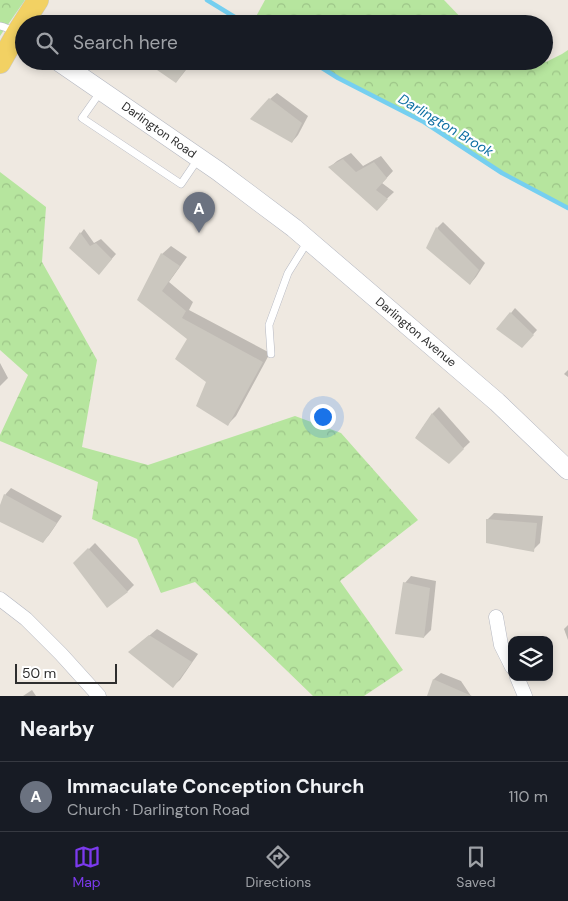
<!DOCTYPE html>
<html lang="en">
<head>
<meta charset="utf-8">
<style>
  body { margin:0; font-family:"DM Sans",sans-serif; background:#20242c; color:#f1f3f6 }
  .controls { position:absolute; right:15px; bottom:15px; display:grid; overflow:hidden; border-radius:10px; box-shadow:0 2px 8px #0003 }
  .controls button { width:45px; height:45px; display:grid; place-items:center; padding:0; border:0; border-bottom:1px solid #363941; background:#171b24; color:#f1f3f6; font:25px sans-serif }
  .scale { position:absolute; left:15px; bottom:12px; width:102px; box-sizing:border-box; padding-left:5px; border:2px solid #2e2e2e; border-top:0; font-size:14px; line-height:18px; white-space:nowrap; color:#2e2e2e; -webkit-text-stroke:4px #fff; paint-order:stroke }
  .you { position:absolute; left:322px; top:416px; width:18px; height:18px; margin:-12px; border:4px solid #fff; border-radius:50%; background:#1a73e8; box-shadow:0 0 0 8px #1a73e833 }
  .badge { display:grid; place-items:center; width:32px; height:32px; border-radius:50%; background:#7c3aed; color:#fff; font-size:16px; font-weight:700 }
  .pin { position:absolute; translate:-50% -41px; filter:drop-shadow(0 1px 2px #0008) }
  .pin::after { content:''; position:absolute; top:26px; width:18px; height:15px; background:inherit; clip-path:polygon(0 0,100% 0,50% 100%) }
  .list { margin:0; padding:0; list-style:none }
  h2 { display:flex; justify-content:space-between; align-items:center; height:65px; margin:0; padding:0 20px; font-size:21px }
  h2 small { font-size:16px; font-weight:400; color:#9ea1a6 }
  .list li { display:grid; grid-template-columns:32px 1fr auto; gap:15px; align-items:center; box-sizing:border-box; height:70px; padding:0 20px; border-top:1px solid #363941 }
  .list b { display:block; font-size:19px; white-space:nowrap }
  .list p { margin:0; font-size:16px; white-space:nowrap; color:#9ea1a6 }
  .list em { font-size:16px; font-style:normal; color:#9ea1a6 }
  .icon { flex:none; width:28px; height:28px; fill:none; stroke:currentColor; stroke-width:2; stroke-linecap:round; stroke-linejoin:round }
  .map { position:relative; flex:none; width:568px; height:696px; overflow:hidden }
  .search { position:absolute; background:#171b24; box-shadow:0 2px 8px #0003; left:15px; right:15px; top:15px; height:55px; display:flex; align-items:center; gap:12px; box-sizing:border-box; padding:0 18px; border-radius:28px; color:#9ea1a6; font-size:19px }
  .sheet { height:135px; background:#171b24 }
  nav { display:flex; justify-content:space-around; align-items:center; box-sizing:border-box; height:70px; border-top:1px solid #363941; background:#171b24; font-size:14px; color:#9ea1a6 }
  nav a { display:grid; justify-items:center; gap:2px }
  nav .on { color:#7c3aed }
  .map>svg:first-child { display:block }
  .forest { fill:url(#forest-crowns) }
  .shadow { fill:#0003 }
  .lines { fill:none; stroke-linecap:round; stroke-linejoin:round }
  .stream { stroke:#75cff0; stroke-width:4.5 }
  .building { fill:#cbc7bf }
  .lane-casing { stroke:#b4b7c1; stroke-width:8 }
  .street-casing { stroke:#b4b7c1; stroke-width:15 }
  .secondary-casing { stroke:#b4b7c1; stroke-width:20 }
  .primary-casing { stroke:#c9c9c9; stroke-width:22 }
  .lane { stroke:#fff; stroke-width:7 }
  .street { stroke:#fff; stroke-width:14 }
  .secondary { stroke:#fff; stroke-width:19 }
  .primary { stroke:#f2d163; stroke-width:21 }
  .labels { text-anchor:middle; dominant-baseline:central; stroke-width:4.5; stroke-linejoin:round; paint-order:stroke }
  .street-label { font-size:12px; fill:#2e2e2e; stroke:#fff }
  .water-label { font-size:14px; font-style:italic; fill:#0d6fa3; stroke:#fff }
</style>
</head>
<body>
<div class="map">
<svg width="568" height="696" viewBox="0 0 568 696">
  <defs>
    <pattern id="forest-crowns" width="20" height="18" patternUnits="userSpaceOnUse" patternTransform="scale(1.25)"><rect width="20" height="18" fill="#b6e59e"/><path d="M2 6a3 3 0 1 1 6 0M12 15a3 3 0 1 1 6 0" fill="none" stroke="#9dc588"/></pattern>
  </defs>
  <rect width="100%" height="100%" fill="#efe9e1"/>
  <g class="forest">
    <path d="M 0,0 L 25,0 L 0,36 Z"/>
    <path d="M 265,0 L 444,0 L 467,24 L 252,24 Z"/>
    <path d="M 568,50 L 568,208 L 502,173 L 424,122 L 338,78 L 311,61 L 546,62 L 562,54 Z"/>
    <path d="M 0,172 L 46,207 L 42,262 L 97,360 L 82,447 L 148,465 L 295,416 L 341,433 L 418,520 L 340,581 L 403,670 L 364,696 L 313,696 L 195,582 L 161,593 L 137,539 L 92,519 L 98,482 L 0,441 L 0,435 L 28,375 L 0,350 Z"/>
  </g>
  <g class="shadow">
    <path d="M 146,61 L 191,61 L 192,62 L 182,75 L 176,82 Z"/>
    <path d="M 277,93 L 308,116 L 298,135 L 292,142 L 270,99 Z"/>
    <path d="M 351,153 L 363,166 L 381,156 L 393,171 L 382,183 L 394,192 L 376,209 L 330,167 L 337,161 Z"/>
    <path d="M 443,222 L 485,263 L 476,277 L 470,284 L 437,228 Z"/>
    <path d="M 84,229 L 94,243 L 101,239 L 116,254 L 103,269 L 71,248 L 81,233 Z"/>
    <path d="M 171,246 L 187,257 L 169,282 L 193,302 L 189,310 L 270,353 L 236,416 L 228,424 L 189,339 L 138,299 L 162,254 Z"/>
    <path d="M 515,308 L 537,330 L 526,342 L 498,329 Z"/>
    <path d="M 0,363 L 8,378 L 0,386 Z"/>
    <path d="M 568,370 L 568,377 L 564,374 Z"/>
    <path d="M 439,407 L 470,442 L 449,462 L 416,437 L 433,413 Z"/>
    <path d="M 11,488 L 62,516 L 49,535 L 42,542 L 0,520 L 0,509 L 5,495 Z"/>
    <path d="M 494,513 L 543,516 L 540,543 L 533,550 L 487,520 Z"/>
    <path d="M 95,543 L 134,585 L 128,591 L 107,606 L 75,563 Z"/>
    <path d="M 411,576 L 436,581 L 431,630 L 424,637 L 405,583 Z"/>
    <path d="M 568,625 L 568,640 L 564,629 Z"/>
    <path d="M 157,629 L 198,654 L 180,680 L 173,686 L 137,646 Z"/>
    <path d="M 441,673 L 461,681 L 471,696 L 429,696 L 434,679 Z"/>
    <path d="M 32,690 L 36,696 L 23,696 Z"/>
  </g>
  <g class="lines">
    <g class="stream">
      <path d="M 207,0 L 246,24"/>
      <path d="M 311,61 L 338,78 L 424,122 L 502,173 L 568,208"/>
    </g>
  </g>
  <g class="building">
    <path d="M 144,61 L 174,61 L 186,69 L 176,83 Z"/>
    <path d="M 269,98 L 302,123 L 292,143 L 250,119 Z"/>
    <path d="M 343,159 L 356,172 L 374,162 L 387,178 L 376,190 L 388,199 L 377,211 L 328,167 Z"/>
    <path d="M 436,227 L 479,270 L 470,285 L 426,248 Z"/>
    <path d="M 80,232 L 90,246 L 96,243 L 112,259 L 99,275 L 69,248 Z"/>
    <path d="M 161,253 L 180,266 L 162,291 L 186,311 L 182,318 L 263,362 L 228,426 L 196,406 L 206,382 L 175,359 L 187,339 L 137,300 Z"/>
    <path d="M 510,312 L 534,335 L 522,348 L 496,329 Z"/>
    <path d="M 432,413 L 464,449 L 449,464 L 415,438 Z"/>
    <path d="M 4,494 L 57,523 L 43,543 L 0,522 L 0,505 Z"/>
    <path d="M 486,519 L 537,523 L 534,552 L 486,543 Z"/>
    <path d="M 88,548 L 128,592 L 107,608 L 73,563 Z"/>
    <path d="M 403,582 L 430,588 L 424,638 L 395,634 Z"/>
    <path d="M 149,635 L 192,662 L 173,688 L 128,652 Z"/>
    <path d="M 433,679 L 472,696 L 427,696 Z"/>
  </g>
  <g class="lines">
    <defs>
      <g id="lane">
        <path d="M 0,26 L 4,27 L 16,32"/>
        <path d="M 101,91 L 82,118 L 181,184 L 198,159"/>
        <path d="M 271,354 L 269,325 L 288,273 L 308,241"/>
      </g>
      <g id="street">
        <path d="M 0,599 L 26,619 L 61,654 L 99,696"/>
        <path d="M 496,617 L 501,645 L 512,667"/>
        <path d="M 517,677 L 525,696"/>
      </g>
      <path id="secondary" d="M 58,61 L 218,171 L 294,228 L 497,402 L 568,470"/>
      <path id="primary" d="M 0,63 L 17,33 L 38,0"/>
    </defs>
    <use href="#lane" class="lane-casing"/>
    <use href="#street" class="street-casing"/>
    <use href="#secondary" class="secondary-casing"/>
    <use href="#primary" class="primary-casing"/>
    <use href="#lane" class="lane"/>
    <use href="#street" class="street"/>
    <use href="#secondary" class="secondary"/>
    <use href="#primary" class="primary"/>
  </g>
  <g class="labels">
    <g class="street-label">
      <text transform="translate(159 130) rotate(35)">Darlington Road</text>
      <text transform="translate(416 332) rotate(40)">Darlington Avenue</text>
    </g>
    <g class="water-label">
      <text transform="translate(446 125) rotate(31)">Darlington Brook</text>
    </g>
  </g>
</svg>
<div class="controls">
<button><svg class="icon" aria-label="layers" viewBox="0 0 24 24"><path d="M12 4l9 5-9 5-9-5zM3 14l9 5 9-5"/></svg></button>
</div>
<div class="scale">50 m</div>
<div class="you"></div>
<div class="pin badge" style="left:199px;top:233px;background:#6b7280">A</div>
<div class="search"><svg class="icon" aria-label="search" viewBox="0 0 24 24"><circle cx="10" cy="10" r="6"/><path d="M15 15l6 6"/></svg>Search here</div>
</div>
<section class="sheet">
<h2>Nearby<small></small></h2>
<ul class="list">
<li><span class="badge" style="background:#6b7280">A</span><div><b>Immaculate Conception Church</b><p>Church · Darlington Road</p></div><em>110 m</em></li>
</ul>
</section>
<nav>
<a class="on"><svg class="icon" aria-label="map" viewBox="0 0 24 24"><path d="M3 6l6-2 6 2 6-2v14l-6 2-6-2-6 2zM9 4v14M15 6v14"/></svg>Map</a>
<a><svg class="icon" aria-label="directions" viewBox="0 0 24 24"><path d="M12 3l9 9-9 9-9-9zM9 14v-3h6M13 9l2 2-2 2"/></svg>Directions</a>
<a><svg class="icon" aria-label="saved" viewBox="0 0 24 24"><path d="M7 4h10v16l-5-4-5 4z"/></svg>Saved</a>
</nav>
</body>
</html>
